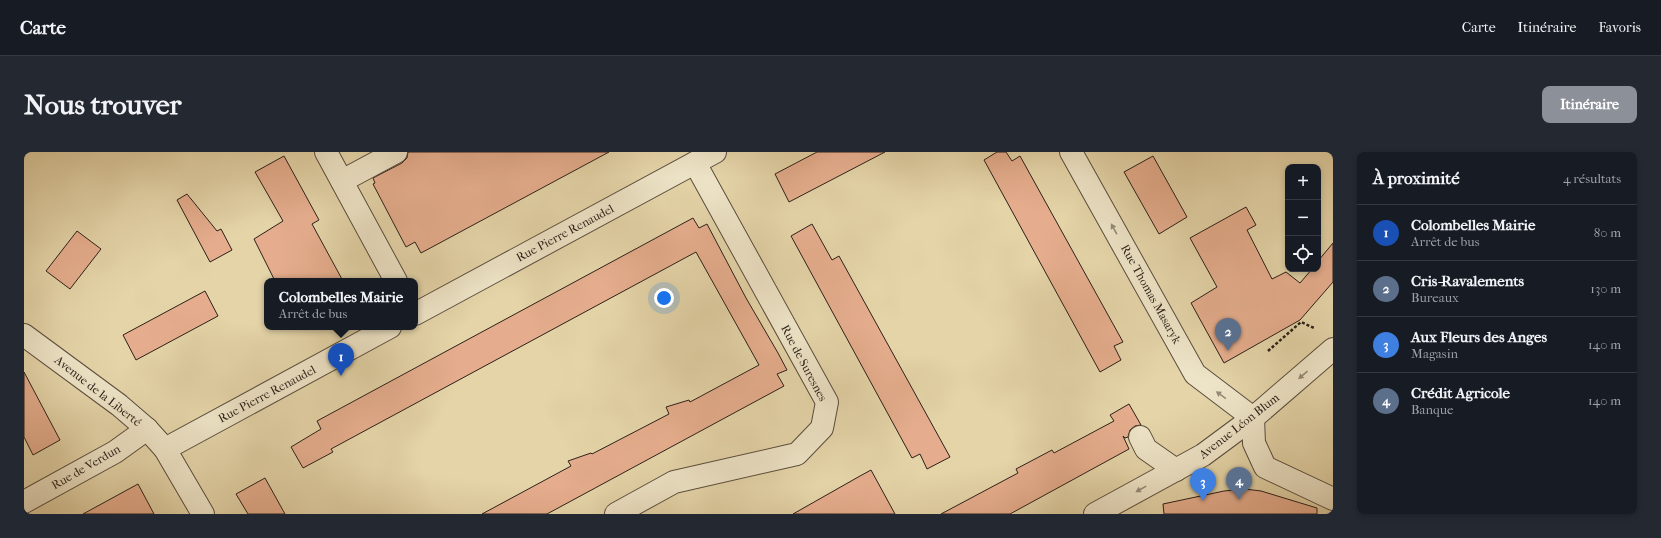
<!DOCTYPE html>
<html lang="fr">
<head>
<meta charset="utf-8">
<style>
  body { margin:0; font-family:"IM FELL French Canon",serif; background:#242831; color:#f1f3f6 }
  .controls { position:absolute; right:12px; top:12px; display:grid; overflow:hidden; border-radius:8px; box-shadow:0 2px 6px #0003 }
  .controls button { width:36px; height:36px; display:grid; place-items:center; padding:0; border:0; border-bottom:1px solid #363941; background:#171b24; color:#f1f3f6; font:20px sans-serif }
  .you { position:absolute; left:640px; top:146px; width:14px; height:14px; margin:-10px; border:3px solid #fff; border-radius:50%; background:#1a73e8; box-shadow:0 0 0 6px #1a73e833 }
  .badge { display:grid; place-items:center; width:26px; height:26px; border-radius:50%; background:#8c9099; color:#fff; font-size:13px; font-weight:700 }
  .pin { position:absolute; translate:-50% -33px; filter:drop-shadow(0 1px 2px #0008) }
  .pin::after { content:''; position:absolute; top:21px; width:14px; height:12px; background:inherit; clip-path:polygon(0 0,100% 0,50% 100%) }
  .popup { position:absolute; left:240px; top:126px; width:154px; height:52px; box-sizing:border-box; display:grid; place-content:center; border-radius:8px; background:#171b24; filter:drop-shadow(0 1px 3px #0005); font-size:13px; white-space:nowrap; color:#9ea1a6 }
  .popup b { font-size:15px; color:#f1f3f6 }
  .popup::after { content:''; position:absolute; left:50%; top:100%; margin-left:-8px; border:8px solid transparent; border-top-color:#171b24 }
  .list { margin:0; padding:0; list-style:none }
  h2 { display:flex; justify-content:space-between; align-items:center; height:52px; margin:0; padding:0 16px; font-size:17px }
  h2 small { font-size:13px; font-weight:400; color:#9ea1a6 }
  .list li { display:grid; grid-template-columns:26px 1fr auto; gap:12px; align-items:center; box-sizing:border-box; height:56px; padding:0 16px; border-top:1px solid #363941 }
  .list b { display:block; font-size:15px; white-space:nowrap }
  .list p { margin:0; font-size:13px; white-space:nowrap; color:#9ea1a6 }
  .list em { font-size:13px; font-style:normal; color:#9ea1a6 }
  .icon { flex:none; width:22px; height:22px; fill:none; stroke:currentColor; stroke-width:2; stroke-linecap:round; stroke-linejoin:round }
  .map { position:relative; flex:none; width:1309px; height:362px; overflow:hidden; border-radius:8px }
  header { display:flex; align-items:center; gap:24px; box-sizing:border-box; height:56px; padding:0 20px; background:#171b24; border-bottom:1px solid #363941 }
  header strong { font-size:19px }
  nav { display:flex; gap:22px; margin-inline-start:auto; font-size:14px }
  .intro { display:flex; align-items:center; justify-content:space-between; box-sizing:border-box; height:96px; padding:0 24px }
  h1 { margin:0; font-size:28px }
  .button { padding:10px 18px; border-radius:8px; background:#8c9099; color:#fff; font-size:14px; font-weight:700 }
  main { display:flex; gap:24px; padding:0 24px }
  aside { flex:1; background:#171b24; border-radius:8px; box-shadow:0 2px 6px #0003 }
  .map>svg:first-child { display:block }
  .building { fill:#e5ad8d; stroke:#2c2019 }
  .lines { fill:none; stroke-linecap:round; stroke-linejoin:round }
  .minor-casing { stroke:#5a4d3d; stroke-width:24 }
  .path { stroke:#2c2019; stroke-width:2.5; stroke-dasharray:3 2; stroke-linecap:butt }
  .minor { stroke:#ede3c6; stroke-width:22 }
  .oneway { fill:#968b78 }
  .labels { text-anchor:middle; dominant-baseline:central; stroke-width:3; stroke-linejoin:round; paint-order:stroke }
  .street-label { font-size:12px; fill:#2c2019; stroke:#ede3c6 }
</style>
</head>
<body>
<header>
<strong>Carte</strong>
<nav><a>Carte</a><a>Itinéraire</a><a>Favoris</a></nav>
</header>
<div class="intro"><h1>Nous trouver</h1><a class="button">Itinéraire</a></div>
<main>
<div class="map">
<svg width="1309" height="362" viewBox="0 0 1309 362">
  <rect width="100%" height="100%" fill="#e4d4a8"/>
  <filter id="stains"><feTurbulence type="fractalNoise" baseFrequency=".005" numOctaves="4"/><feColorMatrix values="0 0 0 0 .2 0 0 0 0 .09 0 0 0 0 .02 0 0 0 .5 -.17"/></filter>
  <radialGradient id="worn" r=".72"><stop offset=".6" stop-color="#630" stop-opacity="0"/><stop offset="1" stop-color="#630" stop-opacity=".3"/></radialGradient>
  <g class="building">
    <path d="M 384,0 L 585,0 L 397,101 L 391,90 L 382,95 L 349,32 L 351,31 L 349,26 L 378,11 L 383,6 Z"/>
    <path d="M 793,0 L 861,0 L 765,50 L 751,22 Z"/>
    <path d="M 973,0 L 982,0 L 988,9 L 996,4 L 1099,190 L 1090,194 L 1097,208 L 1076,220 L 960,8 Z"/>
    <path d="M 260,4 L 295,68 L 288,72 L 319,129 L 251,129 L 230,87 L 259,69 L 231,20 Z"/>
    <path d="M 1129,4 L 1163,65 L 1135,82 L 1100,20 Z"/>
    <path d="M 163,42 L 193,79 L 197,77 L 208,98 L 186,110 L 153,48 Z"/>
    <path d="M 1222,55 L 1232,73 L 1223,78 L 1248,127 L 1262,120 L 1276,131 L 1288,117 L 1294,117 L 1294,109 L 1309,91 L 1309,130 L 1276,168 L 1200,211 L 1167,151 L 1193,135 L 1166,86 Z"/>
    <path d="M 669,66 L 675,76 L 683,72 L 722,146 L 754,201 L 763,218 L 753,222 L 760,234 L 523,362 L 458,362 L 547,314 L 544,309 L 567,301 L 568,302 L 645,262 L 642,255 L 665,248 L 666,250 L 735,213 L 672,100 L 307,297 L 309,300 L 279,316 L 267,295 L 297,277 L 293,269 Z"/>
    <path d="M 788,72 L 808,108 L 815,104 L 926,305 L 903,317 L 896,302 L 888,306 L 767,84 Z"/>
    <path d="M 53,79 L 77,97 L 46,137 L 22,119 Z"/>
    <path d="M 181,139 L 194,164 L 112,208 L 99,183 Z"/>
    <path d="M 0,220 L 36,288 L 9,303 L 0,285 Z"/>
    <path d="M 1105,252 L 1117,273 L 1111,274 L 1106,278 L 1104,285 L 1101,286 L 1099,284 L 1105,297 L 986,362 L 917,362 L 994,321 L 992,317 L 1028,298 L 1030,301 L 1090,269 L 1086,263 Z"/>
    <path d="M 847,318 L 871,362 L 769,362 L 836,324 Z"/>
    <path d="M 241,326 L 261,362 L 224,362 L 212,342 Z"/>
    <path d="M 114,332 L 130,362 L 59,362 Z"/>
    <path d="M 1221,337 L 1237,339 L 1293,356 L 1293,362 L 1140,362 L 1139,352 L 1200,339 Z"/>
  </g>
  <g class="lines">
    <defs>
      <g id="minor">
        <path d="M 302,0 L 372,129"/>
        <path d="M 1047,0 L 1171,222 L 1229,266"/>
        <path d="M 318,29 L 372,0"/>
        <path d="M 391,162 L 691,0"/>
        <path d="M 0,183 L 95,253 L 123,277 L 141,297 L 179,362"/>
        <path d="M 1229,266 L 1230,291 L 1241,315 L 1309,347"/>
        <path d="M 1116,285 L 1122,297 L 1152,318"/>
        <path d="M 141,297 L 366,175"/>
        <path d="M 0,350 L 91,300 L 123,277"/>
        <path d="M 592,362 L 650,330 L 773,302 L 798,276 L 803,250 L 671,11"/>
        <path d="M 1071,362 L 1179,303 L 1229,266 L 1309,197"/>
      </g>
    </defs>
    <use href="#minor" class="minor-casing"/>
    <path class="path" d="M 1244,199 L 1277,170 L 1290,176"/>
    <use href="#minor" class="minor"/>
  </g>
  <defs><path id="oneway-solid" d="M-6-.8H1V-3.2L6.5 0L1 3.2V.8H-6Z"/></defs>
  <g class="oneway">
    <use href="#oneway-solid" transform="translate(1090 77) rotate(-119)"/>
    <use href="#oneway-solid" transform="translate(1279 223) rotate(140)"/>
    <use href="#oneway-solid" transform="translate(1197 243) rotate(-144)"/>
    <use href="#oneway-solid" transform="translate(1117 337) rotate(151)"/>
  </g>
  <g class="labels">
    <g class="street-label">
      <text transform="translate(541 81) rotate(-28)">Rue Pierre Renaudel</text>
      <text transform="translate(1127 142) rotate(61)">Rue Thomas Masaryk</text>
      <text transform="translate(780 211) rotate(62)">Rue de Suresnes</text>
      <text transform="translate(74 239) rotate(38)">Avenue de la Liberté</text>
      <text transform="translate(243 242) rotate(-28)">Rue Pierre Renaudel</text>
      <text transform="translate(1215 274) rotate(-38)">Avenue Léon Blum</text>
      <text transform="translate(62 315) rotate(-30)">Rue de Verdun</text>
    </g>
  </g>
  <rect width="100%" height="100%" filter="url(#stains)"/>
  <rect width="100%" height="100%" fill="url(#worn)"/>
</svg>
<div class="controls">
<button>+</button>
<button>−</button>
<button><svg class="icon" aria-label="locate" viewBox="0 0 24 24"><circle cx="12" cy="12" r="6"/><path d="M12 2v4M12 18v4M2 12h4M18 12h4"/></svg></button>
</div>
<div class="you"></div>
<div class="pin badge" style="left:317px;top:224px;background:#1a4fb4">1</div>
<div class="popup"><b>Colombelles Mairie</b>Arrêt de bus</div>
<div class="pin badge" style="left:1204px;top:199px;background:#5c6f8a">2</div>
<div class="pin badge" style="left:1179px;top:349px;background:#3f7fe0">3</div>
<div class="pin badge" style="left:1215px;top:348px;background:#5c6f8a">4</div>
</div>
<aside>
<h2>À proximité<small>4 résultats</small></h2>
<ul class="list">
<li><span class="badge" style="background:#1a4fb4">1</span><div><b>Colombelles Mairie</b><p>Arrêt de bus</p></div><em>80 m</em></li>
<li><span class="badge" style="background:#5c6f8a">2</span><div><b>Cris-Ravalements</b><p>Bureaux</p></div><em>130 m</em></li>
<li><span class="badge" style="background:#3f7fe0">3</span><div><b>Aux Fleurs des Anges</b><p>Magasin</p></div><em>140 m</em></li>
<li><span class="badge" style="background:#5c6f8a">4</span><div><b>Crédit Agricole</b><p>Banque</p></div><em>140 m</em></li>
</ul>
</aside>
</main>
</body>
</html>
